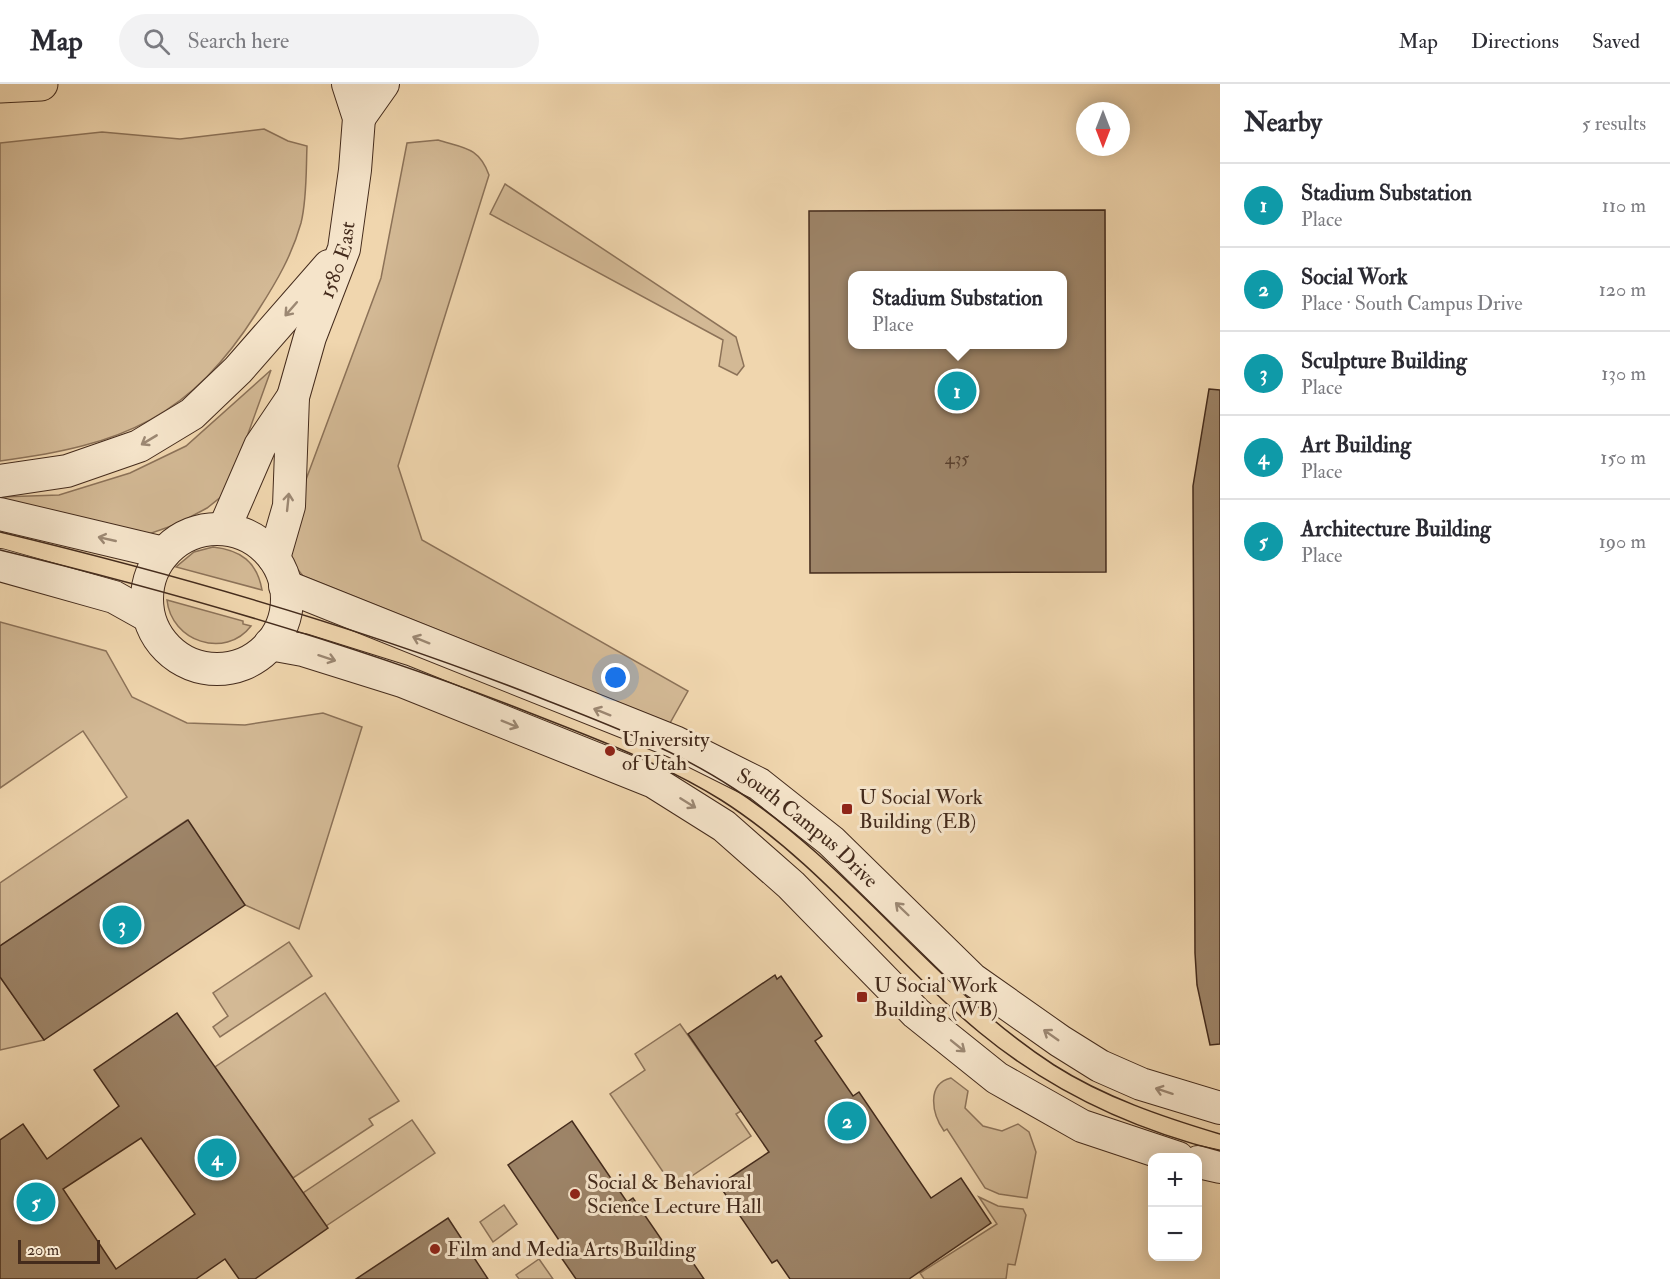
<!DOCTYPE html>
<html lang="en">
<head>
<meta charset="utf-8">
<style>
  body { margin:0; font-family:"IM FELL Double Pica",serif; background:#f2f2f3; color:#2b2b33 }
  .controls { position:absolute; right:18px; bottom:18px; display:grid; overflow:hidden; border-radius:12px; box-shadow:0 3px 15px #0003 }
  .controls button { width:54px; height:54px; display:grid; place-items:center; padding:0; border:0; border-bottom:2px solid #e1e1e2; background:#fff; color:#2b2b33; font:30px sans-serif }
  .compass { position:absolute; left:1076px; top:18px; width:54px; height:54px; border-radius:50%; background:#fff; box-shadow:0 3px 15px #0003; rotate:180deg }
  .scale { position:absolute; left:18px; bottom:15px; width:82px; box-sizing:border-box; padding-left:6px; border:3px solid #442b1c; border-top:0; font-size:16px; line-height:21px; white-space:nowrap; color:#442b1c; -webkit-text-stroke:4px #f5e4ca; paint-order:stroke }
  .you { position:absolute; left:616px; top:594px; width:21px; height:21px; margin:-15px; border:4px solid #fff; border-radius:50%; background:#1a73e8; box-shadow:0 0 0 9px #1a73e833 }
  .badge { display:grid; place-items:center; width:39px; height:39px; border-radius:50%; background:#8f2418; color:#fff; font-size:20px; font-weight:700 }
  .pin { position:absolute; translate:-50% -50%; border:3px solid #fff; box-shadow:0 2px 6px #0006 }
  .popup { position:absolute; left:848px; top:187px; width:219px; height:78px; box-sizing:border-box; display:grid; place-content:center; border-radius:12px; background:#fff; filter:drop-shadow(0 2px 4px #0005); font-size:20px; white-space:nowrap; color:#7c7c81 }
  .popup b { font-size:22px; color:#2b2b33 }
  .popup::after { content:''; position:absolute; left:50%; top:100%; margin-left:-12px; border:12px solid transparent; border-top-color:#fff }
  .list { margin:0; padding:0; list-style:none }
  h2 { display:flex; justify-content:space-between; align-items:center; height:78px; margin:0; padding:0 24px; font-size:26px }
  h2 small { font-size:20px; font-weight:400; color:#7c7c81 }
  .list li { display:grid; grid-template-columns:39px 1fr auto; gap:18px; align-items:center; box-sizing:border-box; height:84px; padding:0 24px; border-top:2px solid #e1e1e2 }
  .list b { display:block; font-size:22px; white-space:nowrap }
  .list p { margin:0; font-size:20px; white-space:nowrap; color:#7c7c81 }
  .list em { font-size:20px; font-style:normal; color:#7c7c81 }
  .icon { flex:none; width:33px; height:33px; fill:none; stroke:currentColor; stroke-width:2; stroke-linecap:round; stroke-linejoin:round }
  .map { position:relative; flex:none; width:1220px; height:1195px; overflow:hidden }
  header { display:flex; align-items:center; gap:36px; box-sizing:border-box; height:84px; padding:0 30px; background:#fff; border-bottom:2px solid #e1e1e2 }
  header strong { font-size:28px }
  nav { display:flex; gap:33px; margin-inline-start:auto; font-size:21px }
  .search { width:420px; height:54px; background:#f2f2f3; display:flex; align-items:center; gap:15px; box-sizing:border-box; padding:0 21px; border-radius:33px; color:#7c7c81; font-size:22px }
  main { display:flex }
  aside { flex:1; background:#fff }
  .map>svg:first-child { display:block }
  .green { fill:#d3b995; stroke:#8c7258; stroke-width:1.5 }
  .building { fill:#9d8468; stroke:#442b1c; stroke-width:1.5; fill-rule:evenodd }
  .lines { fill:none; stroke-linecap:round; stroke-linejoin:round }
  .secondary-casing { stroke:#442b1c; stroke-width:34 }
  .primary-casing { stroke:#442b1c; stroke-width:35 }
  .secondary { stroke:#f5e4ca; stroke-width:32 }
  .primary { stroke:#f0d6ae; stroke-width:33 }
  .tram { stroke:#442b1c; stroke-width:1.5 }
  .oneway { stroke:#9c8873 }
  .poi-dot { fill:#8f2418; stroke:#f5e4ca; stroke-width:2 }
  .labels { text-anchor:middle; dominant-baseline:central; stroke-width:6; stroke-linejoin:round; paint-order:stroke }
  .number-label { font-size:18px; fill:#5a412f }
  .street-label { font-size:21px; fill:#442b1c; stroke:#f5e4ca }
  .poi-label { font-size:21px; fill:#442b1c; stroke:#f5e4ca; text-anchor:start }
</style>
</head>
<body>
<header>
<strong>Map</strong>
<div class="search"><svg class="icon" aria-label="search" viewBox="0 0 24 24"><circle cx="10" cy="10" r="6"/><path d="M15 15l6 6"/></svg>Search here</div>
<nav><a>Map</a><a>Directions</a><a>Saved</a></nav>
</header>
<main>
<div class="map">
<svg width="1220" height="1195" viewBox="0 0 1220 1195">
  <rect width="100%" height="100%" fill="#f0d6ae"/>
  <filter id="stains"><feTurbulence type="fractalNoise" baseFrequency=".00333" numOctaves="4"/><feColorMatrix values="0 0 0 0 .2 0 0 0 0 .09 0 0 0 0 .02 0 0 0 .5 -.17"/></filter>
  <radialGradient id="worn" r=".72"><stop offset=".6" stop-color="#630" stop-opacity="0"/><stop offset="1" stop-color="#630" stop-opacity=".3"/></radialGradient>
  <g class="green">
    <path d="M 264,45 L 288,57 L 307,62 C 306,86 307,115 301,139 C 292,171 277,197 259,225 C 191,334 123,361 0,377 L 0,59 L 102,48 L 180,55 Z"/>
    <path d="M 438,56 C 464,64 479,63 489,91 L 398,382 L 422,456 L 688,607 L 670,639 L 303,492 L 291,477 L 285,452 L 381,194 L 407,59 Z"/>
    <path d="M 505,100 L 736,253 L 744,282 L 737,291 L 719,282 L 723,256 L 490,130 Z"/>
    <path d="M 271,286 L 227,408 L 207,424 L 177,440 L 146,451 L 0,418 L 0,413 L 59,411 L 130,389 L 186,362 Z"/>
    <path d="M 213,463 C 241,466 257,478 262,506 L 176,483 L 194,468 Z"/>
    <path d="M 167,516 L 243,537 L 243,540 L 251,542 C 225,576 171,557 167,516 Z"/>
    <path d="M 0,538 L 106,567 L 132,613 L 187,639 L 245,641 L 323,629 L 362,643 L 299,845 L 245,821 L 187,736 L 0,862 L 0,799 L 127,713 L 83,647 L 0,704 Z"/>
    <path d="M 289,858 L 312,892 L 220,953 L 213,943 L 228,932 L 213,909 Z"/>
    <path d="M 0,893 L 44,956 L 0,966 Z"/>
    <path d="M 325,909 L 399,1017 L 369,1035 L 373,1041 L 293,1094 L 215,983 Z"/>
    <path d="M 680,940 L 741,1027 L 736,1030 L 751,1052 L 674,1104 L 610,1010 L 645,986 L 635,970 Z"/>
    <path d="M 951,994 L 968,1007 L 965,1024 L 983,1042 L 1002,1047 L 1018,1040 L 1029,1048 L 1036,1068 L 1027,1114 L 999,1110 L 985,1104 L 947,1045 L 944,1047 C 932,1030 926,1000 951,994 Z"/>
    <path d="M 412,1036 L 435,1069 L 326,1142 L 303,1109 Z"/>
    <path d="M 979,1113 L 998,1122 L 1023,1125 L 1026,1131 L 1015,1181 L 1008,1180 L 1006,1195 L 924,1195 L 920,1189 L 997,1140 Z"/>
    <path d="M 504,1121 L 517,1140 L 493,1158 L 480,1138 Z"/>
    <path d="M 539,1175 L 553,1195 L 519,1195 L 516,1191 Z"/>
  </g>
  <g class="building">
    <path d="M 1105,126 L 1106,488 L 810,489 L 809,127 ZM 852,192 L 1062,192 L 1062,261 L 852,261 Z"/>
    <path d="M 1209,305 L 1220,306 L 1220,960 L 1210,961 L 1197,901 L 1195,869 L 1193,402 Z"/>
    <path d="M 188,736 L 245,821 L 44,956 L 0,893 L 0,862 Z"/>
    <path d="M 775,891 L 777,895 L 781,892 L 822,952 L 815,957 L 853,1012 L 859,1008 L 931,1114 L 961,1094 L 991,1139 L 909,1195 L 790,1195 L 777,1176 L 772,1179 L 719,1101 L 769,1068 L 688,950 Z"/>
    <path d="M 177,929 L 328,1144 L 255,1195 L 239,1195 L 225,1175 L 196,1195 L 0,1195 L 0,1056 L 23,1040 L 47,1075 L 119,1022 L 94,986 ZM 141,1054 L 195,1130 L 116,1185 L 63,1105 Z"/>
    <path d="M 572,1037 L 627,1118 L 633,1114 L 672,1171 L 683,1164 L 704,1195 L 576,1195 L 556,1166 L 563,1162 L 508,1081 Z"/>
    <path d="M 448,1134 L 488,1195 L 356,1195 Z"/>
  </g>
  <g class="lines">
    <defs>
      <g id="secondary">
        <path d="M 359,34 L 383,0"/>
        <path d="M 0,397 L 67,387 L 139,362 L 192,330 L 238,286 L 329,182"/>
        <path d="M 0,430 L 164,469"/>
        <path d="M 224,445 L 260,362 L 293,313"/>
        <circle cx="217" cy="515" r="70"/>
        <path id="s1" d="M 274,474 L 289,422 L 293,313 L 310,253 L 344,165 L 355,86 L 359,34 L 348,0"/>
        <path d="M 0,481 L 114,513 L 148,532"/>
        <path id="s2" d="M 285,502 L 675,658 L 759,700 L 831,757 L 972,895 L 1060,957 L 1100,982 L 1141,1000 L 1220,1024"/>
        <path d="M 270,560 L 303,566 L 402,597 L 654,698 L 724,742 L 791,801 L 916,929 L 997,994 L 1082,1042 L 1178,1074"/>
        <path d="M 1198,1078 L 1220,1083"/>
      </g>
      <path id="primary" d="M 0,2 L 41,0"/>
    </defs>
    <use href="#secondary" class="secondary-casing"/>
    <use href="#primary" class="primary-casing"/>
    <use href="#secondary" class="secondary"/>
    <use href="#primary" class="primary"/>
    <g class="tram">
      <path d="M 0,448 C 183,492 363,544 538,613 C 604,639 674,665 733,704 C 853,782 934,903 1054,981 C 1104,1013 1163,1033 1220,1050"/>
      <path d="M 0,466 C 178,509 354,560 525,627 C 591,653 660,678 721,716 C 820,779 890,874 979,948 C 1049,1006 1132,1045 1220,1067"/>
    </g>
  </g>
  <defs><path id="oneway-shaft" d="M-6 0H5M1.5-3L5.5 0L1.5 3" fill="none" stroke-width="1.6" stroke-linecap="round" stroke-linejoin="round" transform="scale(1.5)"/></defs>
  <g class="oneway">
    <use href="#oneway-shaft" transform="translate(291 225) rotate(131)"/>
    <use href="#oneway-shaft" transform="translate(149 356) rotate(149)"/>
    <use href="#oneway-shaft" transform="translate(288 418) rotate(-84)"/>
    <use href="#oneway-shaft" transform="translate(107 455) rotate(-167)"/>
    <use href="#oneway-shaft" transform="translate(421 556) rotate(-158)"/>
    <use href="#oneway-shaft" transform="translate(327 574) rotate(18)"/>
    <use href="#oneway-shaft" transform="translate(602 628) rotate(-158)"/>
    <use href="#oneway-shaft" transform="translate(510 640) rotate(22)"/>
    <use href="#oneway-shaft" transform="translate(688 719) rotate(32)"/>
    <use href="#oneway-shaft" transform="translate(902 825) rotate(-136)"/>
    <use href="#oneway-shaft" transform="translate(1051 951) rotate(-145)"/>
    <use href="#oneway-shaft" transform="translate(958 962) rotate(39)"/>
    <use href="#oneway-shaft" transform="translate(1164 1007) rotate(-162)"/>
  </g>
  <g class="poi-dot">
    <circle cx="610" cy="667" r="6"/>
    <rect x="841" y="719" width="12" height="12" rx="3"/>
    <rect x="856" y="907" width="12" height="12" rx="3"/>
    <circle cx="575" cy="1110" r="6"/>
    <circle cx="435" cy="1165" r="6"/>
  </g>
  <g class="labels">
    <g class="number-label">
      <text x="957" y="374">435</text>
    </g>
    <g class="street-label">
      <text stroke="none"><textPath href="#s1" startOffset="308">1580 East</textPath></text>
      <text stroke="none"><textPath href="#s2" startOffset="579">South Campus Drive</textPath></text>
    </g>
    <g class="poi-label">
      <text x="622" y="655">University<tspan x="622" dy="24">of Utah</tspan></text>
      <text x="859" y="713">U Social Work<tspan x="859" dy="24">Building (EB)</tspan></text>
      <text x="874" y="901">U Social Work<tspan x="874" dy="24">Building (WB)</tspan></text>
      <text x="587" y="1098">Social &amp; Behavioral<tspan x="587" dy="24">Science Lecture Hall</tspan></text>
      <text x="447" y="1165">Film and Media Arts Building</text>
    </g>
  </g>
  <rect width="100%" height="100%" filter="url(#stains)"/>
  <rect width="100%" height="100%" fill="url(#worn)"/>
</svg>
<div class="controls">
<button>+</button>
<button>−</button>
</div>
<svg class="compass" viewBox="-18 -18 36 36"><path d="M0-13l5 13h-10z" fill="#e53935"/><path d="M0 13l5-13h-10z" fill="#7c7c81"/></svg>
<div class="scale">20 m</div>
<div class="you"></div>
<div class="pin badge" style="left:957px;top:307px;background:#0f9aa8">1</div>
<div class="popup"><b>Stadium Substation</b>Place</div>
<div class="pin badge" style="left:847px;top:1037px;background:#0f9aa8">2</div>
<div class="pin badge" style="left:122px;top:841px;background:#0f9aa8">3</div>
<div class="pin badge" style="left:217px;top:1074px;background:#0f9aa8">4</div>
<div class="pin badge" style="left:36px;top:1118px;background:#0f9aa8">5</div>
</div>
<aside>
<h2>Nearby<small>5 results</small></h2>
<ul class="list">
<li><span class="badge" style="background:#0f9aa8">1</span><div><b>Stadium Substation</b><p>Place</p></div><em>110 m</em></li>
<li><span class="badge" style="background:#0f9aa8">2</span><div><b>Social Work</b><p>Place · South Campus Drive</p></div><em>120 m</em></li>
<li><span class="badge" style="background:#0f9aa8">3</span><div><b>Sculpture Building</b><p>Place</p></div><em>130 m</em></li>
<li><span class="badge" style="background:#0f9aa8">4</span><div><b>Art Building</b><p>Place</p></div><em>150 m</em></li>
<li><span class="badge" style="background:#0f9aa8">5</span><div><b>Architecture Building</b><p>Place</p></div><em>190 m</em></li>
</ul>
</aside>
</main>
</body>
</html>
